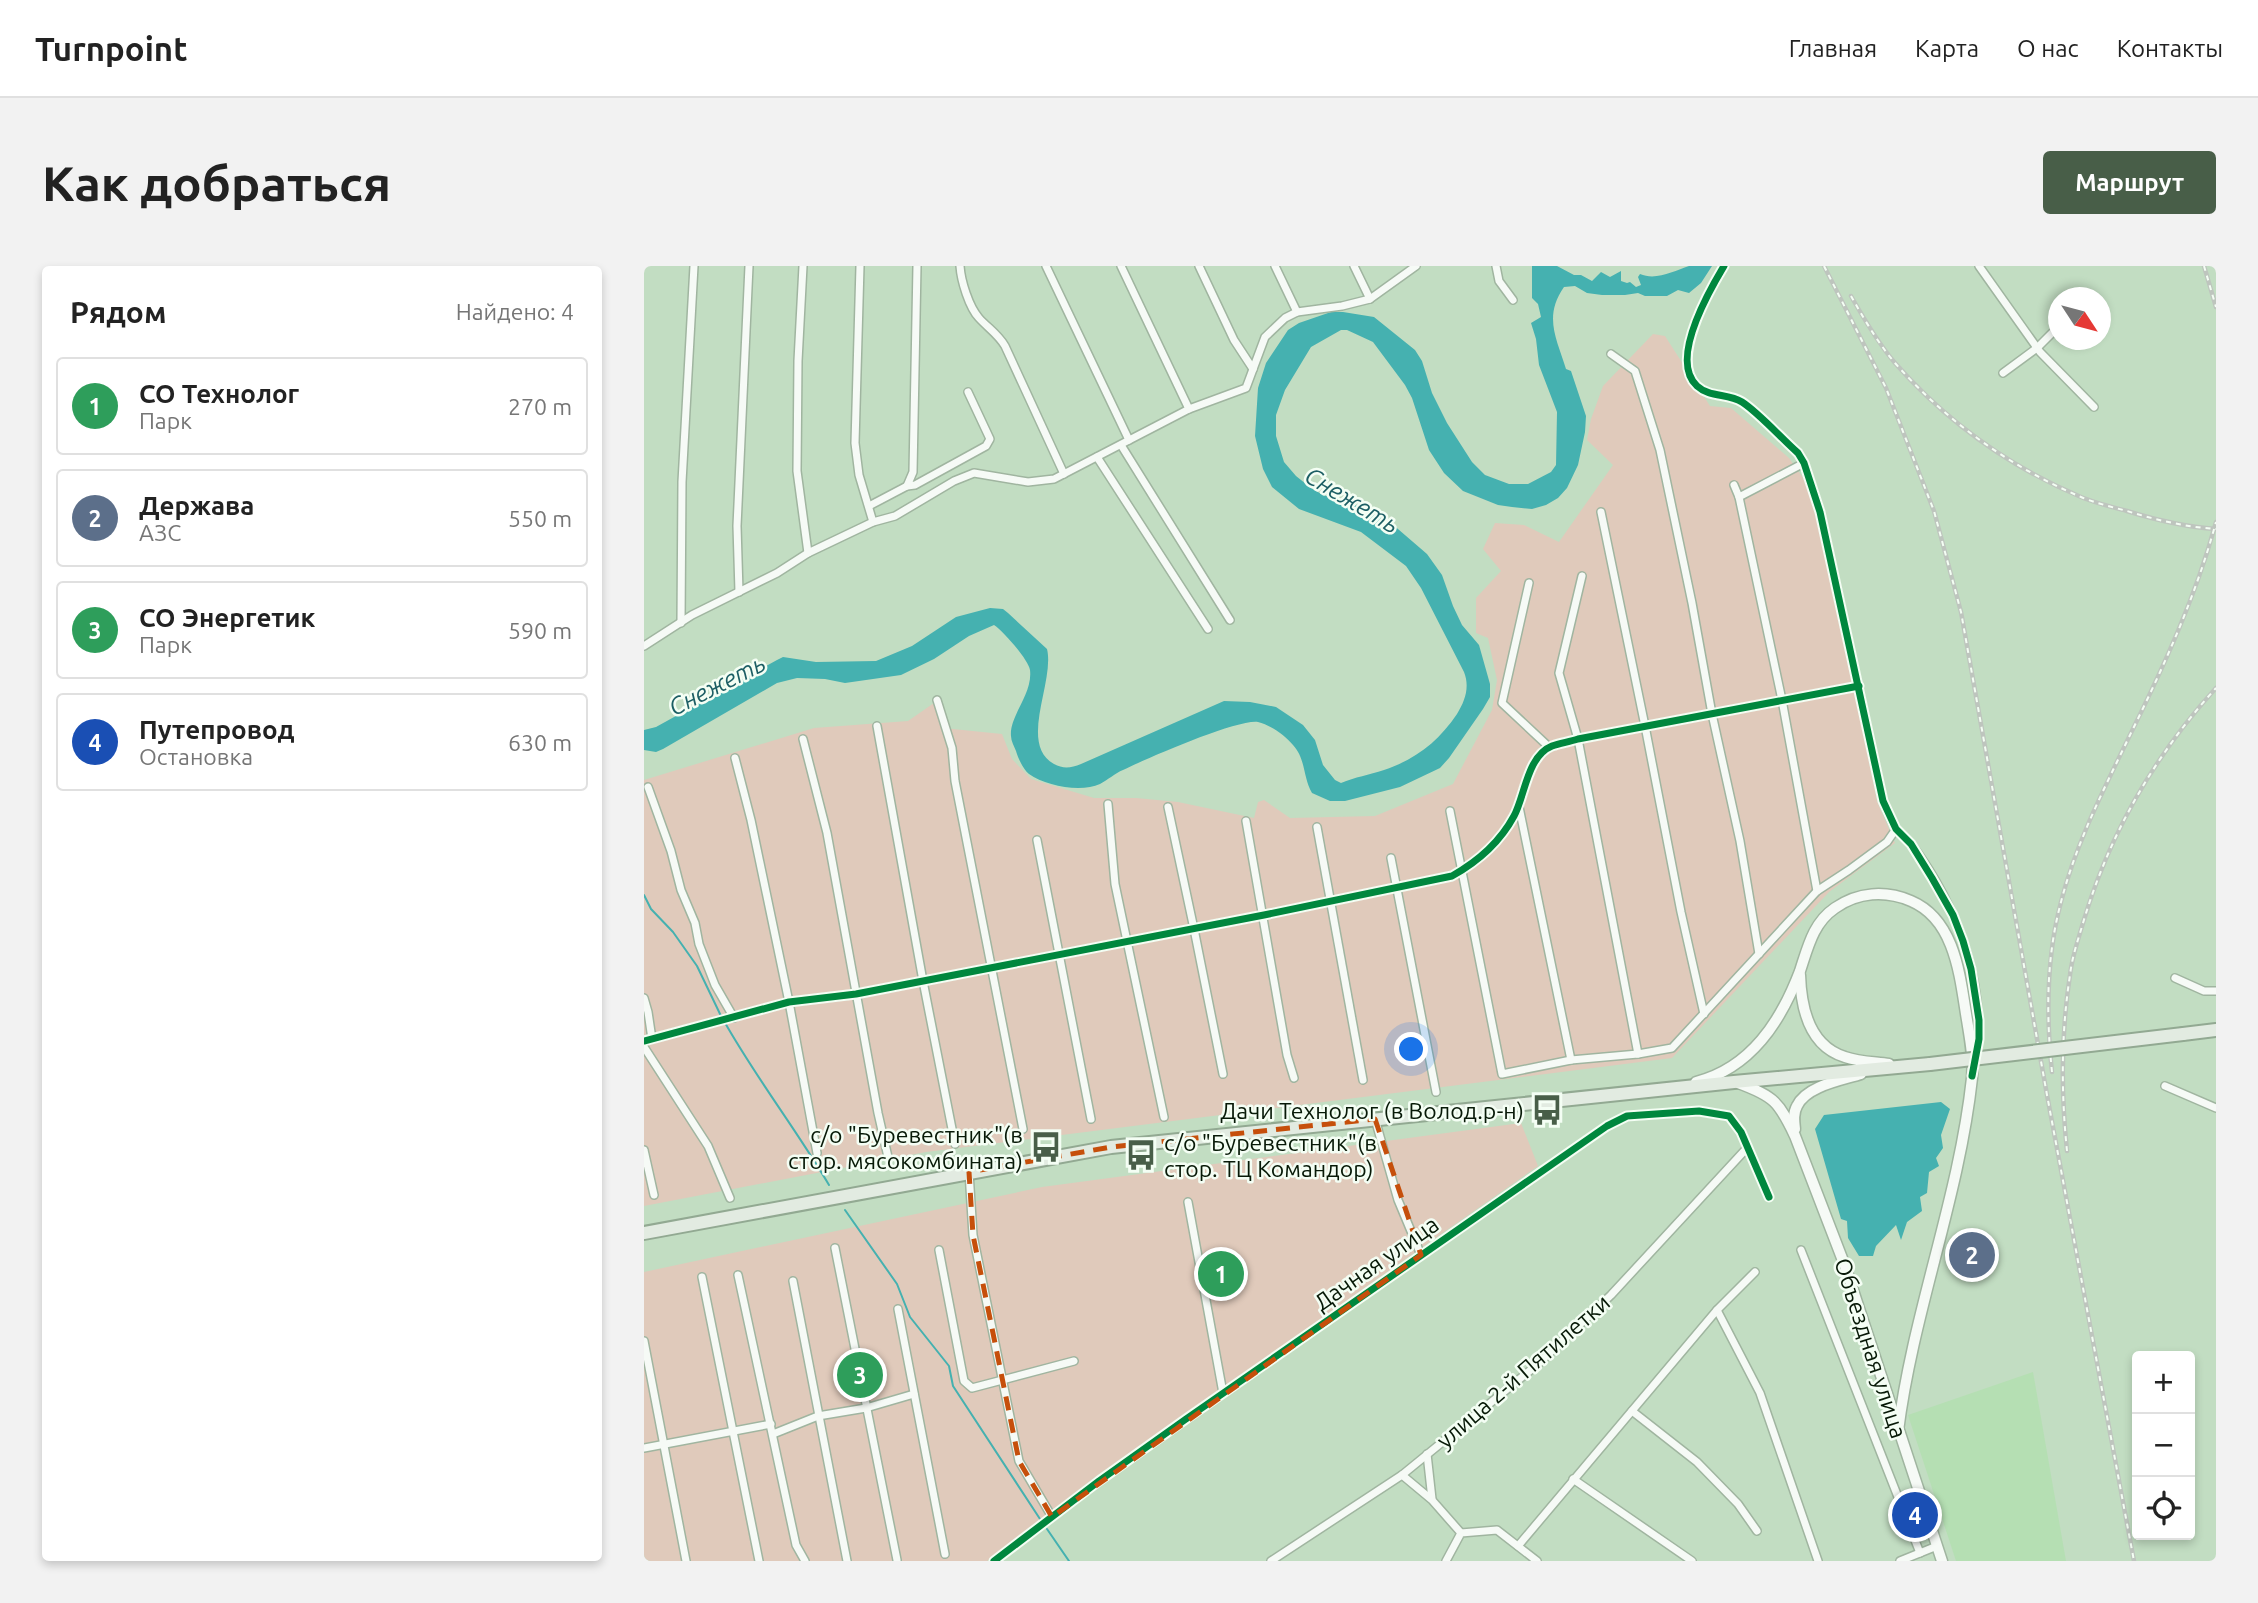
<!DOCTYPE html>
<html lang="ru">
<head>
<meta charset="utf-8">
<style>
  body { margin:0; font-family:Ubuntu,sans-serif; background:#f2f2f2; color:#222 }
  .controls { position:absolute; right:21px; bottom:21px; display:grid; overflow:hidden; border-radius:7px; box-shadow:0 4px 10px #0003 }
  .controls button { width:63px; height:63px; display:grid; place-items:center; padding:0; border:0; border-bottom:2px solid #e0e0e0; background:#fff; color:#222; font:35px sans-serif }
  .compass { position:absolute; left:1404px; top:21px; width:63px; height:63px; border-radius:50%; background:#fff; box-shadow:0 4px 10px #0003; rotate:126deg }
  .you { position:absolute; left:768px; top:784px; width:24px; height:24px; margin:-18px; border:5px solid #fff; border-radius:50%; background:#1a73e8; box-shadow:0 0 0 10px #1a73e833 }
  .badge { display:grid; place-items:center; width:46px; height:46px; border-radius:50%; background:#485e48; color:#fff; font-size:23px; font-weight:700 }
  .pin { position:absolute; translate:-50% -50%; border:4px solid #fff; box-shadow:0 2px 7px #0006 }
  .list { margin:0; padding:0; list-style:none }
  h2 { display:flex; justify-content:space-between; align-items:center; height:91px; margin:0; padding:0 28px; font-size:30px }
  h2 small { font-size:23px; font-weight:400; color:#767676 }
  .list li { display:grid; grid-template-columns:46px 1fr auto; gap:21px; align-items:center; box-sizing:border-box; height:98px; margin:0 14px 14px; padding:0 14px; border:2px solid #e0e0e0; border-radius:7px }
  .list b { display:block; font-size:26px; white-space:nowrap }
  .list p { margin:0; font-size:23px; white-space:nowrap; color:#767676 }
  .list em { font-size:23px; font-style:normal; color:#767676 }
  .icon { flex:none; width:38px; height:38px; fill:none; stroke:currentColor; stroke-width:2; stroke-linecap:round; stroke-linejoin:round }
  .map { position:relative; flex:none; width:1572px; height:1295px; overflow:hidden; border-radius:7px }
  header { display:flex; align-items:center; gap:42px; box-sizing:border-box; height:98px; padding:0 35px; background:#fff; border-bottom:2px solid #e0e0e0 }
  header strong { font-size:33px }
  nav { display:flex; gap:38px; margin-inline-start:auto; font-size:24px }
  .intro { display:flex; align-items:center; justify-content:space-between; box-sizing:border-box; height:168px; padding:0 42px }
  h1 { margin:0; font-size:49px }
  .button { padding:18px 32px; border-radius:7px; background:#485e48; color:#fff; font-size:24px; font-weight:700 }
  main { display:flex; gap:42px; padding:0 42px }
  aside { flex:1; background:#fff; border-radius:7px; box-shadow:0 4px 10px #0003 }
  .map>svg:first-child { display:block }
  .built { fill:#b5dfb3 }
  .green { fill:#e0cabb }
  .water { fill:#45b1b0 }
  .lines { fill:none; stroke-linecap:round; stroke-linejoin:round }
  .stream { stroke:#45b1b0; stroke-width:2 }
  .minor-casing { stroke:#a0b5a0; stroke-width:10 }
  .tertiary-casing { stroke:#a0b5a0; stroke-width:13 }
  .primary-casing { stroke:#92a992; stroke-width:16 }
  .minor { stroke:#f6faf6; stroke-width:7 }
  .tertiary { stroke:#f6faf6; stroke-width:10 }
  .primary { stroke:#e2ebe1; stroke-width:12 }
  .rail-casing { stroke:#bec5be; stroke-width:4.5 }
  .rail { stroke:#f4fef4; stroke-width:2; stroke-dasharray:5; stroke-linecap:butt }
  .primary-bridge-casing { stroke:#92a992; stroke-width:16; stroke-linecap:butt }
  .primary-bridge { stroke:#e2ebe1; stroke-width:12 }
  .cycleway-casing { stroke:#f4fef4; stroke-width:11 }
  .cycleway { stroke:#00873e; stroke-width:7 }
  .marked { fill:none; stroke:#c64f0b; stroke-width:5; stroke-dasharray:14 9; stroke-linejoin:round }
  .labels { text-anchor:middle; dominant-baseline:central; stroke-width:5; stroke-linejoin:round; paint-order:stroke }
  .poi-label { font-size:23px; fill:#071907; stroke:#f4fef4; text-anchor:end }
  .street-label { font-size:23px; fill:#071907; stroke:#f4fef4 }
  .water-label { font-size:24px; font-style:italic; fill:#1c5e64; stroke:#f4fef4 }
</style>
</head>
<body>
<header>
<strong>Turnpoint</strong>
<nav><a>Главная</a><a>Карта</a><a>О нас</a><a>Контакты</a></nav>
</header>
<div class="intro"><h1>Как добраться</h1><a class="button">Маршрут</a></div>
<main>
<aside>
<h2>Рядом<small>Найдено: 4</small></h2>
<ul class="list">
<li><span class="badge" style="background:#2e9e5b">1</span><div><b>СО Технолог</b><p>Парк</p></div><em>270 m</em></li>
<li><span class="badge" style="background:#5c6f8a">2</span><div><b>Держава</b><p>АЗС</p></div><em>550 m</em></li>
<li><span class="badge" style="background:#2e9e5b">3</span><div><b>СО Энергетик</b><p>Парк</p></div><em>590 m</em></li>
<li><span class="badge" style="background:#1a4fb4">4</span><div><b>Путепровод</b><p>Остановка</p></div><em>630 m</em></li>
</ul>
</aside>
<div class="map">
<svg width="1572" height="1295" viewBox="0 0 1572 1295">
  <rect width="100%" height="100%" fill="#c2ddc2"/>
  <path class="built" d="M 1389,1106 L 1422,1295 L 1312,1295 L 1264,1149 Z"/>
  <g class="green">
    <path d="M 1009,68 L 1021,70 L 1066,140 L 1087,142 L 1145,192 L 1170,227 L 1233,535 L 1251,577 L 1185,626 L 1028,792 L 282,886 L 0,940 L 0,514 L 170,462 L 264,455 L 290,437 L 299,462 L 358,468 L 368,493 L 387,513 L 450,532 L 492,532 L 534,536 L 610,552 L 614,536 L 620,534 L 646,552 L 731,550 L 809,518 L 848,444 L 853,414 L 844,372 L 832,367 L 832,332 L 857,305 L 839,283 L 851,257 L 880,259 L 915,276 L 969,199 L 943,174 L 947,153 L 959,120 Z"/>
    <path d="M 877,857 L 894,900 L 451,1211 L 343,1295 L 0,1295 L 0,1006 L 398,921 Z"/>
  </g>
  <g class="water">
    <path d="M 888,0 L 913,0 L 930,9 L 937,9 L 948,15 L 957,6 L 966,11 L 977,5 L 977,15 L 983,17 L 986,16 L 992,21 L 997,19 L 994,11 L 996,8 C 1012,15 1030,5 1045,0 C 1051,0 1061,0 1068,0 L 1057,17 L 1045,27 L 1034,24 L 1023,30 L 1001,30 L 994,27 L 981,29 L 958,29 L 943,27 L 931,20 L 920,21 C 899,51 913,73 922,103 L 927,105 L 942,150 L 941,166 L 934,199 L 923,222 L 914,232 L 902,239 L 888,243 L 868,241 L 854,239 L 819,225 L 800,207 L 785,184 L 768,132 L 761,119 L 729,76 L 703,64 L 697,64 L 667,81 L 641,124 L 632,149 L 632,170 L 640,196 L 652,210 L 667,222 L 679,229 L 717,241 L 727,248 L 740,251 L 783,288 L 798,309 L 809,340 L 818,359 L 835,379 L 846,418 L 846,431 L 839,443 L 805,492 L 796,502 L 756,521 L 701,535 L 686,535 L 668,527 C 659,512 662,493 649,479 C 641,469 626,459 614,456 C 593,453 502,493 479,504 C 471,507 464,514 456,518 C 437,527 402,520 385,508 C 379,503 374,492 372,485 C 370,480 367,475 367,470 C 365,450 389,428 386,404 C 384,393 359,365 350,359 L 325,370 L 290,393 L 257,409 L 201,417 L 181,413 L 153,412 L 133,417 L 19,483 L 12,486 L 0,484 L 0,464 L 12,461 L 133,394 L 139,391 L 172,396 L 232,395 L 268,380 L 312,351 L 346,342 L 359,343 L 364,347 L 403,383 C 411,416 374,478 410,498 C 419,503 427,502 437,498 L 580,435 L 606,436 L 632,441 L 659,459 L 671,474 L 679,499 L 691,514 L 697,517 C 711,511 725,509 740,504 C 772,493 794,476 813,448 C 821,435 826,421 820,406 L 777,322 L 762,300 L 717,266 L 655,243 L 628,221 L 619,203 L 611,170 L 614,122 L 622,97 L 644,64 L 655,57 L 687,46 L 699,46 L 730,51 L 771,84 L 778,95 L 788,127 L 803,157 L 828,196 L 841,209 L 865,218 L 884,218 L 907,206 L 912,199 L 913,146 L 895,99 L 892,73 L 887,57 L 897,51 L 894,38 L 888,32 Z"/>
    <path d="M 1297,836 L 1306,843 L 1297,869 L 1299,882 L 1292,892 L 1295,900 L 1285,906 L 1283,927 L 1276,931 L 1278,945 L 1263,956 L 1257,974 L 1252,959 L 1232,980 L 1229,990 L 1215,990 L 1204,972 L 1203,955 L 1197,953 L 1171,863 L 1180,849 Z"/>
  </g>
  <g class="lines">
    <g class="stream">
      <path d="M 0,629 L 7,643 L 29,666 L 53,700 L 77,750"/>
      <path d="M 80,755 C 112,812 152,863 185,919"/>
      <path d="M 201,944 L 253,1018 L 266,1051 L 305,1100 L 309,1120 L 396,1253"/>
      <path d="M 403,1263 L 425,1295"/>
    </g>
    <defs>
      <g id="minor">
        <path d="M 159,0 L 154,95 L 153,205 L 164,287"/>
        <path d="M 216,0 L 211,177 L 215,209 L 229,256"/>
        <path d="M 316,0 C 317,15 325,41 335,52 C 344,62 354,68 361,80 L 420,208"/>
        <path d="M 402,0 L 485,174"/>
        <path d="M 477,0 L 545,143"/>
        <path d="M 555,0 L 590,74 L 609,103"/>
        <path d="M 631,0 L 653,46"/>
        <path d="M 710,0 L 726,33"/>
        <path d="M 852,0 L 855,15 L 869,34"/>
        <path d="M 1080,0 C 1065,25 1025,94 1053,120 C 1066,132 1084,127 1098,136 C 1115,147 1138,173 1154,187 L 1160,197 L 1176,246 L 1239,535 C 1243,544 1247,556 1253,564 C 1257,570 1264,573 1268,579 C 1312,638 1345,722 1331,795"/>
        <path d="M 1335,0 L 1396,86 L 1450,141"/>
        <path d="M 967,88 L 991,105 L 1016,184 L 1048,337 L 1068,448 L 1096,575 L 1115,688"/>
        <path d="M 1359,107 L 1393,82 L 1414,61"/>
        <path d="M 477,179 L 586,354"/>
        <path d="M 453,191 L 564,363"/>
        <path d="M 1090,219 L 1095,231 L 1138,434 L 1173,625"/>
        <path d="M 263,220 L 271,219 L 342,180 L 346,173 L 324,126"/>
        <path d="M 1095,231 L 1160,197"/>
        <path d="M 225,240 L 263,220 L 269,206 L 273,0"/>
        <path d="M 957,246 L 1001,460 L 1037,646 L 1060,748"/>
        <path d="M 938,310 L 915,407 L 934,473 L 994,788"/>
        <path d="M 885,317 L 858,437 L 905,481"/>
        <path d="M 95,326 L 93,260 L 105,0"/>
        <path d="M 37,357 L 38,216 L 50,0"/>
        <path d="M 0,380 L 48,349 L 133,307 L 164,287 L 229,256 L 251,250 L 310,215 L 330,207 L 384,216 L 410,213 L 545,143 L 602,122 L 621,71 L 641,52 L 653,46 L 698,40 L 726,33 L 772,0"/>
        <path d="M 293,434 L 308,482 L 311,515 L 379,863"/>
        <path d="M 233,460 L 279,715 L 311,878"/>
        <path d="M 159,473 L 183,567 L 234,847 L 244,891"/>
        <path d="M 91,492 L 107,554 L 145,736 L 173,887"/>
        <path d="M 4,521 L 27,585 L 37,624 L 51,657 L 55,678 L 71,719 L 90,752"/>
        <path d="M 464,538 L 471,618 L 520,851"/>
        <path d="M 524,541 L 550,663 L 579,808"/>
        <path d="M 875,541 L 927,794"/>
        <path d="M 806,545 L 858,808 L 927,794 L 994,788 L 1028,782 L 1173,625 L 1205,604 L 1243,576 L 1252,563"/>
        <path d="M 602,555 L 643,789 L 650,812"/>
        <path d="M 673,561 L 719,814"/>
        <path d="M 393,574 L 447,853"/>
        <path d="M 747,592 L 792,826"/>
        <path d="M 1531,712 L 1560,725 L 1572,725"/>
        <path d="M 0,732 L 4,746 L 8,773"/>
        <path d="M 0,775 L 145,736 L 212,728 L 620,649 L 808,610 C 833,596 856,576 870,550 C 881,530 883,490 908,480 C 916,477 925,476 934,473 L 1215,420"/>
        <path d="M 0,781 L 64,880 L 86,932"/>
        <path d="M 1521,820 L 1572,842"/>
        <path d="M 731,853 L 754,934 L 777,989"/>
        <path d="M 0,884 L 10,929"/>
        <path d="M 325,906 L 329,969 L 375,1195 L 408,1251"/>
        <path d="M 544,936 L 579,1127"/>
        <path d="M 191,982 L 253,1294"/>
        <path d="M 295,984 L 320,1115 L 328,1122 L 430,1095"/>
        <path d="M 1157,984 L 1276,1287"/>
        <path d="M 94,1009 L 152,1279 L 161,1295"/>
        <path d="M 58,1011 L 115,1295"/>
        <path d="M 149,1015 L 203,1295"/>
        <path d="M 254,1043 L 301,1288"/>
        <path d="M 1073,1044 L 1116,1127 L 1174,1295"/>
        <path d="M 0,1075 L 42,1295"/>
        <path d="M 988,1145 L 1053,1196 L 1094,1238 L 1113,1265"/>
        <path d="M 129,1168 L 174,1150 L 222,1142 L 270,1128"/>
        <path d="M 0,1182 L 127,1158"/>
        <path d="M 783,1188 L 788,1233"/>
        <path d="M 758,1209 L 788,1234 L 817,1267"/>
        <path d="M 929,1213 L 1048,1295"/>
        <path d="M 874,1280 L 1073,1044 L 1111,1006"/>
        <path d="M 350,1295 L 455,1215 L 542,1153 L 963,860 L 983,850 L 1055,845 L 1085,850 L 1097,866 L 1125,931"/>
        <path d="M 627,1295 L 758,1209 L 894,1098 L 967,1029 L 1103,882"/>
        <path d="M 802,1295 L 817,1267 L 853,1264 L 893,1295"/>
        <path d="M 1256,1295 L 1293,1280"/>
      </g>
      <g id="tertiary">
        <path d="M 1156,709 C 1157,742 1165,780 1201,791 C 1215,796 1231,796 1245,798"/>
        <path d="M 1052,816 C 1107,802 1137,755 1156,705 C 1164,681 1169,657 1191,642 C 1214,626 1241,624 1267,635 C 1312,654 1316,712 1323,754 C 1326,772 1330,793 1328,812 C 1315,932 1269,1046 1254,1165"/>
        <path d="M 1094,817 C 1130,830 1135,836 1151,870 L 1201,1000 L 1298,1295"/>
        <path d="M 1151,863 C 1150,855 1149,847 1153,840 C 1162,820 1198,814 1217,808"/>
      </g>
      <g id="primary">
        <path d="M 1539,768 L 1572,764"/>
        <path d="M 0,967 L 467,881 L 1090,816 L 1286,798"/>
      </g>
    </defs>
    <use href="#minor" class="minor-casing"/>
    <use href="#tertiary" class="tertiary-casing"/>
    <use href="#primary" class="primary-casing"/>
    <use href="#minor" class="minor"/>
    <use href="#tertiary" class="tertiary"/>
    <use href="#primary" class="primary"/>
    <defs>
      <g id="rail">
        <path d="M 1180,0 L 1242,122 L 1290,245 L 1317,346 L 1403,829 L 1490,1295"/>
        <path d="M 1560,0 L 1572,41"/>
        <path d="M 1207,30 C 1220,53 1234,77 1251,97 C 1302,155 1366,201 1437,231 C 1451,237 1468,241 1483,245 C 1512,254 1542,261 1572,263"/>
        <path d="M 1408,806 C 1402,749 1402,692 1417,636 C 1432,577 1460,523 1486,469 C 1520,400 1552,330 1572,256"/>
        <path d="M 1423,885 C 1417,827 1417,767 1426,709 C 1428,691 1434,674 1439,657 C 1465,569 1510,490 1572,422"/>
      </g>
    </defs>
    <use href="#rail" class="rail-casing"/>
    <use href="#rail" class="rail"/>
    <defs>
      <path id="primary-bridge" d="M 1286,798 L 1539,768"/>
    </defs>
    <use href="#primary-bridge" class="primary-bridge-casing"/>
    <use href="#primary-bridge" class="primary-bridge"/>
    <defs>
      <g id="cycleway">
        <path d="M 1080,0 C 1065,25 1025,94 1053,120 C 1066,132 1084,127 1098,136 C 1115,147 1138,173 1154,187 L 1160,197 L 1176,246 L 1239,535 L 1252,563 L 1267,578 L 1288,612 L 1309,649 L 1319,675 L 1327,703 L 1335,754 L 1335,773 L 1328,810"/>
        <path d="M 0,775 L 145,736 L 212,728 L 620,649 L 808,610 C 833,596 856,576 870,550 C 881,530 883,490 908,480 C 916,477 925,476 934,473 L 1215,420"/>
        <path d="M 350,1295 L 455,1215 L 542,1153 L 963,860 L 983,850 L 1055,845 L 1085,850 L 1097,866 L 1125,931"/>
      </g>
    </defs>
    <use href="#cycleway" class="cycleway-casing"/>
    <use href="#cycleway" class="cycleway"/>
  </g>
  <path class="marked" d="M 731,853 L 777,989 L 408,1251 L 375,1195 L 329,969 L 325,906 L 467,881 Z"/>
  <defs>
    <symbol id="bus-bare" viewBox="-9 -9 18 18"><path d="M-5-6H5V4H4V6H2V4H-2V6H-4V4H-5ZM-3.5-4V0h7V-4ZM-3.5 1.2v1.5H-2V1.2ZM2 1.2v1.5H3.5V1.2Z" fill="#485e48" stroke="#f4fef4" stroke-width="2.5" paint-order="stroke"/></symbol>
  </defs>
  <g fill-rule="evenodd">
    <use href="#bus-bare" x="881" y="822" width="44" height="44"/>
    <use href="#bus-bare" x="380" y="859" width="44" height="44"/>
    <use href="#bus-bare" x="475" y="867" width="44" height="44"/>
  </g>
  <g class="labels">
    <g class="poi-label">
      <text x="880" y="844">Дачи Технолог (в Волод.р-н)</text>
      <text x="379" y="868">с/о "Буревестник"(в<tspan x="379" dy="26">стор. мясокомбината)</tspan></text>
      <text x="520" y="876" text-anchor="start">с/о "Буревестник"(в<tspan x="520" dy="26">стор. ТЦ Командор)</tspan></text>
    </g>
    <g class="street-label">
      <text transform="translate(732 997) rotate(-35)">Дачная улица</text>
      <text transform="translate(1227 1082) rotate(72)">Объездная улица</text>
      <text transform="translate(879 1105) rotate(-41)">улица 2-й Пятилетки</text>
    </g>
    <g class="water-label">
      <text transform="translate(708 234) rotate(31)">Снежеть</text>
      <text transform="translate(73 419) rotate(-27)">Снежеть</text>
    </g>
  </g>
</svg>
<div class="controls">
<button>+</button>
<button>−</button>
<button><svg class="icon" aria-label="locate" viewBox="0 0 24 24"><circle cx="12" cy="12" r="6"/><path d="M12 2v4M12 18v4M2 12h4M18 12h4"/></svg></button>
</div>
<svg class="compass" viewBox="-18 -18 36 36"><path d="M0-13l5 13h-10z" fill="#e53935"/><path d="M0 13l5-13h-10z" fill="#767676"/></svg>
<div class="you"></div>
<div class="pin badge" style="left:577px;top:1008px;background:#2e9e5b">1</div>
<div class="pin badge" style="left:1328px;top:989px;background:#5c6f8a">2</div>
<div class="pin badge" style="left:216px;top:1109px;background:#2e9e5b">3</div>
<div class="pin badge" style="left:1271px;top:1249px;background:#1a4fb4">4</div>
</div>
</main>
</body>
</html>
